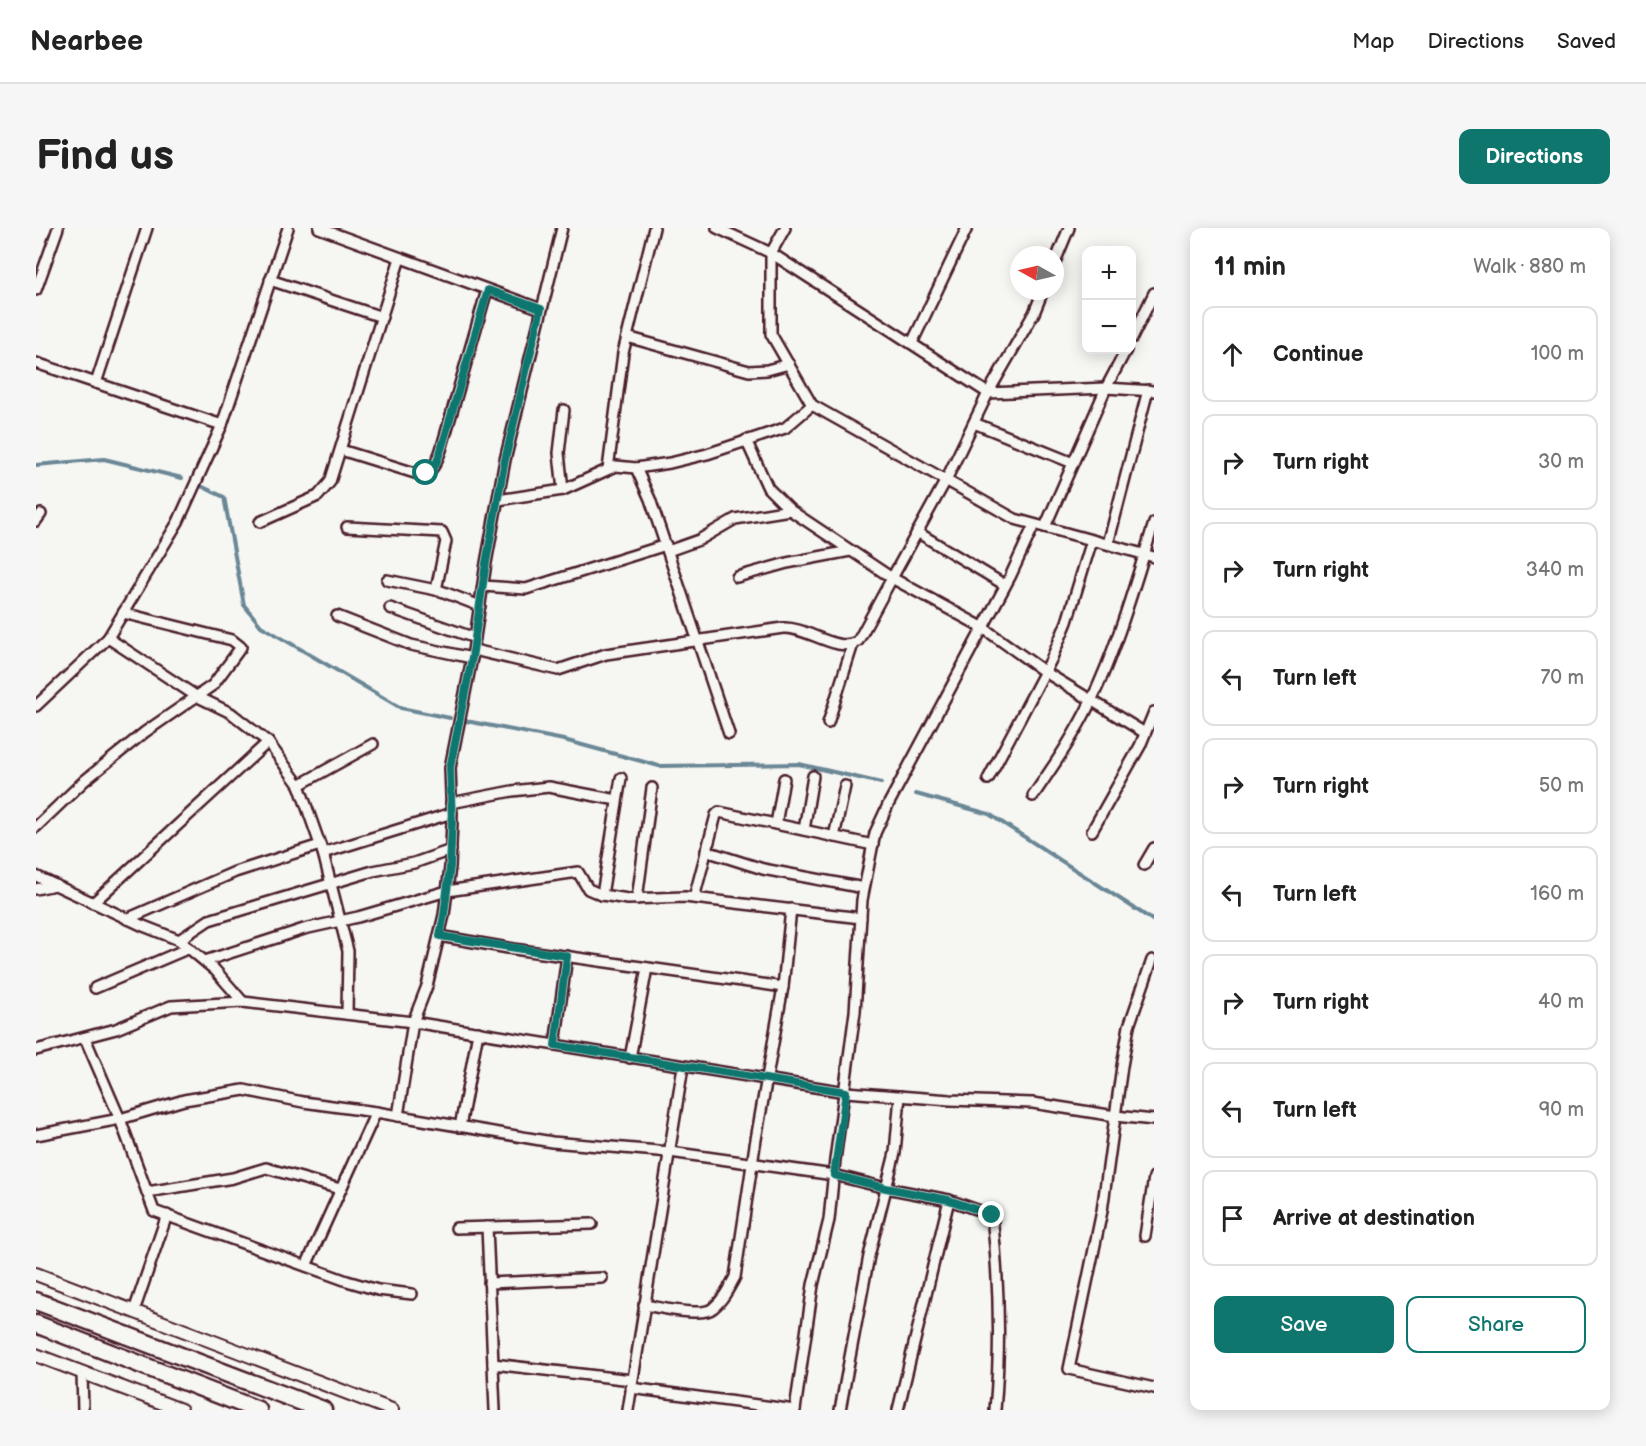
<!DOCTYPE html>
<html lang="en">
<head>
<meta charset="utf-8">
<style>
  body { margin:0; font-family:"Balsamiq Sans",sans-serif; background:#f6f6f6; color:#222 }
  .controls { position:absolute; right:18px; top:18px; display:grid; overflow:hidden; border-radius:12px; box-shadow:0 3px 15px #0003 }
  .controls button { width:54px; height:54px; display:grid; place-items:center; padding:0; border:0; border-bottom:2px solid #e0e0e0; background:#fff; color:#222; font:30px sans-serif }
  .compass { position:absolute; left:974px; top:18px; width:54px; height:54px; border-radius:50%; background:#fff; box-shadow:0 3px 15px #0003; rotate:278deg }
  .stop { position:absolute; width:18px; height:18px; margin:-14px; border:4px solid #0f766e; border-radius:50%; background:#fff }
  .stop.end { background:#0f766e; border-color:#fff; box-shadow:0 2px 6px #0008 }
  .list { margin:0; padding:0; list-style:none }
  h2 { display:flex; justify-content:space-between; align-items:center; height:78px; margin:0; padding:0 24px; font-size:26px }
  h2 small { font-size:20px; font-weight:400; color:#767676 }
  .list li { display:grid; grid-template-columns:39px 1fr auto; gap:18px; align-items:center; box-sizing:border-box; height:96px; margin:0 12px 12px; padding:0 12px; border:2px solid #e0e0e0; border-radius:12px }
  .list b { display:block; font-size:22px; white-space:nowrap }
  .list em { font-size:20px; font-style:normal; color:#767676 }
  .actions { display:flex; gap:12px; padding:18px 24px }
  .actions a { flex:1; padding:14px 0; border:2px solid #0f766e; border-radius:12px; text-align:center; font-size:21px; color:#0f766e }
  .actions .main { background:#0f766e; color:#fff }
  .icon { flex:none; width:33px; height:33px; fill:none; stroke:currentColor; stroke-width:2; stroke-linecap:round; stroke-linejoin:round }
  .map { position:relative; flex:none; width:1118px; height:1182px; overflow:hidden; border-radius:12px }
  header { display:flex; align-items:center; gap:36px; box-sizing:border-box; height:84px; padding:0 30px; background:#fff; border-bottom:2px solid #e0e0e0 }
  header strong { font-size:28px }
  nav { display:flex; gap:33px; margin-inline-start:auto; font-size:21px }
  .intro { display:flex; align-items:center; justify-content:space-between; box-sizing:border-box; height:144px; padding:0 36px }
  h1 { margin:0; font-size:42px }
  .button { padding:15px 27px; border-radius:12px; background:#0f766e; color:#fff; font-size:21px; font-weight:700 }
  main { display:flex; gap:36px; padding:0 36px }
  aside { flex:1; background:#fff; border-radius:12px; box-shadow:0 3px 15px #0003 }
  .map>svg:first-child { display:block }
  .lines { fill:none; stroke-linecap:round; stroke-linejoin:round }
  .stream { stroke:#6a8796; stroke-width:4 }
  .minor-casing { stroke:#4a1f2b; stroke-width:14 }
  .tertiary-casing { stroke:#4a1f2b; stroke-width:16 }
  .trunk-casing { stroke:#4a1f2b; stroke-width:21 }
  .minor { stroke:#f6f6f2; stroke-width:9 }
  .tertiary { stroke:#f6f6f2; stroke-width:12 }
  .trunk { stroke:#f6f6f2; stroke-width:16 }
  .route { stroke:#0f766e; stroke-width:8 }
</style>
</head>
<body>
<header>
<strong>Nearbee</strong>
<nav><a>Map</a><a>Directions</a><a>Saved</a></nav>
</header>
<div class="intro"><h1>Find us</h1><a class="button">Directions</a></div>
<main>
<div class="map">
<svg width="1118" height="1182" viewBox="0 0 1118 1182">
  <rect width="100%" height="100%" fill="#f6f6f2"/>
  <filter id="ink" filterUnits="userSpaceOnUse"><feTurbulence type="fractalNoise" baseFrequency=".0167" numOctaves="2"/><feDisplacementMap in="SourceGraphic" scale="12" xChannelSelector="R" yChannelSelector="G"/><feConvolveMatrix kernelMatrix="1 2 1 2 8 2 1 2 1" color-interpolation-filters="sRGB"/></filter>
  <g filter="url(#ink)">
    <g class="lines">
      <g class="stream">
        <path d="M 0,237 L 68,231 L 146,250"/>
        <path d="M 165,258 L 188,269 L 208,377 L 225,398 L 365,480 L 414,490"/>
        <path d="M 430,493 L 528,512 L 623,538 L 763,536 L 845,555"/>
        <path d="M 880,566 L 953,586 L 1118,693"/>
      </g>
      <defs>
        <g id="minor">
          <path d="M 283,0 L 505,81"/>
          <path d="M 681,0 L 735,25 L 952,165 L 1070,160 L 1118,163"/>
          <path d="M 749,0 L 735,25 L 735,106 L 776,177 L 979,291 L 1118,329"/>
          <path d="M 1019,34 L 1033,0"/>
          <path d="M 234,52 L 346,89"/>
          <path d="M 0,62 L 22,0"/>
          <path d="M 591,109 L 713,143 L 731,142 L 753,136"/>
          <path d="M 1096,110 L 1118,65"/>
          <path d="M 876,115 L 931,0"/>
          <path d="M 0,135 L 186,197"/>
          <path d="M 60,155 L 111,0"/>
          <path d="M 938,195 L 1037,235"/>
          <path d="M 305,222 L 379,245 C 397,246 399,238 405,222 L 451,62"/>
          <path d="M 600,240 L 614,271 L 693,506"/>
          <path d="M 572,241 L 587,125 L 618,0"/>
          <path d="M 527,262 L 523,225 L 528,182"/>
          <path d="M 462,272 L 527,262 L 580,238 L 600,240 L 634,235 L 671,226 L 749,200 L 776,177"/>
          <path d="M 754,282 L 856,350 L 910,252 L 952,165 L 998,85 L 1007,63"/>
          <path d="M 0,293 L 5,286"/>
          <path d="M 224,294 L 282,268 L 294,254 L 364,30"/>
          <path d="M 311,299 L 406,304 L 410,313 L 400,362"/>
          <path d="M 1009,299 L 1070,160 L 1090,122"/>
          <path d="M 881,304 L 969,357"/>
          <path d="M 1072,316 L 1112,162"/>
          <path d="M 632,323 L 663,312 L 699,291 L 754,282 L 732,260 L 710,212"/>
          <path d="M 701,349 L 751,335 L 814,323"/>
          <path d="M 351,352 L 405,363 L 444,378"/>
          <path d="M 447,358 L 490,361 L 630,317"/>
          <path d="M 354,380 L 439,410"/>
          <path d="M 301,388 L 375,417 L 436,430"/>
          <path d="M 72,410 L 160,468 L 195,485 L 232,514 L 263,557 L 287,625 L 312,723 L 311,786"/>
          <path d="M 438,422 L 522,442 L 570,426 L 747,400 C 770,398 803,427 822,413 L 856,350 L 946,399 L 1009,444 L 1109,505"/>
          <path d="M 0,478 L 72,410 L 142,294 L 186,197 L 252,0"/>
          <path d="M 792,495 L 817,416"/>
          <path d="M 952,551 L 1015,432 L 1031,394 L 1056,312"/>
          <path d="M 263,557 L 337,516"/>
          <path d="M 997,568 C 1018,537 1039,507 1055,473 C 1082,417 1099,355 1118,295"/>
          <path d="M 415,575 L 476,563 L 513,559 L 581,572"/>
          <path d="M 740,596 L 748,551"/>
          <path d="M 0,599 L 48,553 L 109,504 L 177,457 L 205,419 L 196,412 L 87,385"/>
          <path d="M 768,602 L 777,548"/>
          <path d="M 1056,603 L 1104,518 L 1118,484"/>
          <path d="M 798,609 L 809,558"/>
          <path d="M 670,623 L 727,641 L 828,660"/>
          <path d="M 287,625 L 416,585"/>
          <path d="M 1108,637 L 1118,620"/>
          <path d="M 0,648 L 105,697 L 143,712 L 179,742 L 207,774"/>
          <path d="M 0,661 L 19,657"/>
          <path d="M 566,667 L 585,550"/>
          <path d="M 658,670 L 680,587 L 683,584 L 837,617"/>
          <path d="M 601,671 L 616,560"/>
          <path d="M 57,675 L 232,514"/>
          <path d="M 91,691 L 199,644 L 284,617"/>
          <path d="M 403,708 L 478,721 L 747,759 L 719,917 L 699,1049 C 693,1060 687,1072 677,1080 C 666,1090 623,1079 608,1077"/>
          <path d="M 143,712 L 173,692 L 337,643 L 378,635 L 415,622"/>
          <path d="M 1116,732 L 1093,798 L 1086,838 L 1066,983 L 1033,1141 L 1118,1160"/>
          <path d="M 169,733 L 268,701 L 322,689 L 411,663 L 542,644 L 552,661 L 566,667 L 592,671 L 649,669 L 825,690"/>
          <path d="M 747,759 L 755,681"/>
          <path d="M 59,760 L 153,720"/>
          <path d="M 49,810 L 84,891 L 118,983 L 311,1053 L 342,1062 L 376,1066"/>
          <path d="M 519,817 L 531,728"/>
          <path d="M 0,822 L 80,801 L 135,778 L 207,774 L 377,794 L 810,864 L 914,872 L 997,875 L 1079,888 L 1118,892"/>
          <path d="M 594,830 L 611,740"/>
          <path d="M 362,888 L 377,794 L 391,758 L 408,687 L 414,639 L 416,594 L 414,540 L 436,430 L 450,335 L 469,232 L 526,0"/>
          <path d="M 424,899 L 442,804"/>
          <path d="M 0,907 L 84,891 L 148,872 L 208,862 L 267,874 L 340,884 L 516,914 L 634,924 L 798,947 L 850,960 L 913,972"/>
          <path d="M 111,964 L 197,950 L 230,940 L 304,961"/>
          <path d="M 451,999 L 459,1182"/>
          <path d="M 420,1000 L 556,996"/>
          <path d="M 1109,1008 L 1118,949"/>
          <path d="M 270,1038 L 340,884"/>
          <path d="M 453,1055 L 566,1050"/>
          <path d="M 98,1083 L 131,987"/>
          <path d="M 457,1136 L 596,1152"/>
          <path d="M 46,1145 L 47,1182"/>
          <path d="M 595,1160 L 759,1182"/>
          <path d="M 592,1182 L 647,839"/>
          <path d="M 759,1182 L 777,1057 L 793,992 L 799,932 L 819,784 L 826,672 L 839,605 L 852,577 L 974,349 L 998,297"/>
          <path d="M 804,1182 L 833,1028 L 859,925 L 864,868"/>
          <path d="M 862,1182 L 913,972 L 956,987 C 963,1052 965,1117 959,1182"/>
        </g>
        <g id="tertiary">
          <path d="M 0,1046 L 356,1182"/>
          <path d="M 0,1127 L 145,1182"/>
        </g>
        <g id="trunk">
          <path d="M 0,1073 L 287,1182"/>
          <path d="M 0,1096 L 222,1182"/>
        </g>
      </defs>
      <use href="#minor" class="minor-casing"/>
      <use href="#tertiary" class="tertiary-casing"/>
      <use href="#trunk" class="trunk-casing"/>
      <use href="#minor" class="minor"/>
      <use href="#tertiary" class="tertiary"/>
      <use href="#trunk" class="trunk"/>
    </g>
  </g>
  <g class="lines" filter="url(#ink)">
    <path class="route" d="M 390,245 L 400,236 L 405,222 L 452,62 L 505,81 L 469,232 L 450,335 L 436,430 L 414,540 L 416,594 L 414,639 L 408,687 L 404,708 L 531,728 L 519,817 L 810,864 L 798,947 L 850,960 L 913,972 L 956,987"/>
  </g>
</svg>
<div class="controls">
<button>+</button>
<button>−</button>
</div>
<svg class="compass" viewBox="-18 -18 36 36"><path d="M0-13l5 13h-10z" fill="#e53935"/><path d="M0 13l5-13h-10z" fill="#767676"/></svg>
<div class="stop" style="left:390px;top:245px"></div>
<div class="stop end" style="left:956px;top:987px"></div>
</div>
<aside>
<h2>11 min<small>Walk · 880 m</small></h2>
<ul class="list">
<li><svg class="icon" aria-label="ahead" viewBox="0 0 24 24"><path d="M12 20V5M6 11l6-6 6 6"/></svg><div><b>Continue</b></div><em>100 m</em></li>
<li><svg class="icon" aria-label="right" viewBox="0 0 24 24"><path d="M7 20v-9h11M14 6l5 5-5 5"/></svg><div><b>Turn right</b></div><em>30 m</em></li>
<li><svg class="icon" aria-label="right" viewBox="0 0 24 24"><path d="M7 20v-9h11M14 6l5 5-5 5"/></svg><div><b>Turn right</b></div><em>340 m</em></li>
<li><svg class="icon" aria-label="left" viewBox="0 0 24 24"><path d="M17 20v-9H6M10 6l-5 5 5 5"/></svg><div><b>Turn left</b></div><em>70 m</em></li>
<li><svg class="icon" aria-label="right" viewBox="0 0 24 24"><path d="M7 20v-9h11M14 6l5 5-5 5"/></svg><div><b>Turn right</b></div><em>50 m</em></li>
<li><svg class="icon" aria-label="left" viewBox="0 0 24 24"><path d="M17 20v-9H6M10 6l-5 5 5 5"/></svg><div><b>Turn left</b></div><em>160 m</em></li>
<li><svg class="icon" aria-label="right" viewBox="0 0 24 24"><path d="M7 20v-9h11M14 6l5 5-5 5"/></svg><div><b>Turn right</b></div><em>40 m</em></li>
<li><svg class="icon" aria-label="left" viewBox="0 0 24 24"><path d="M17 20v-9H6M10 6l-5 5 5 5"/></svg><div><b>Turn left</b></div><em>90 m</em></li>
<li><svg class="icon" aria-label="arrive" viewBox="0 0 24 24"><path d="M6 21V4h12l-3 4 3 4H6"/></svg><div><b>Arrive at destination</b></div></li>
</ul>
<div class="actions"><a class="main">Save</a><a>Share</a></div>
</aside>
</main>
</body>
</html>
